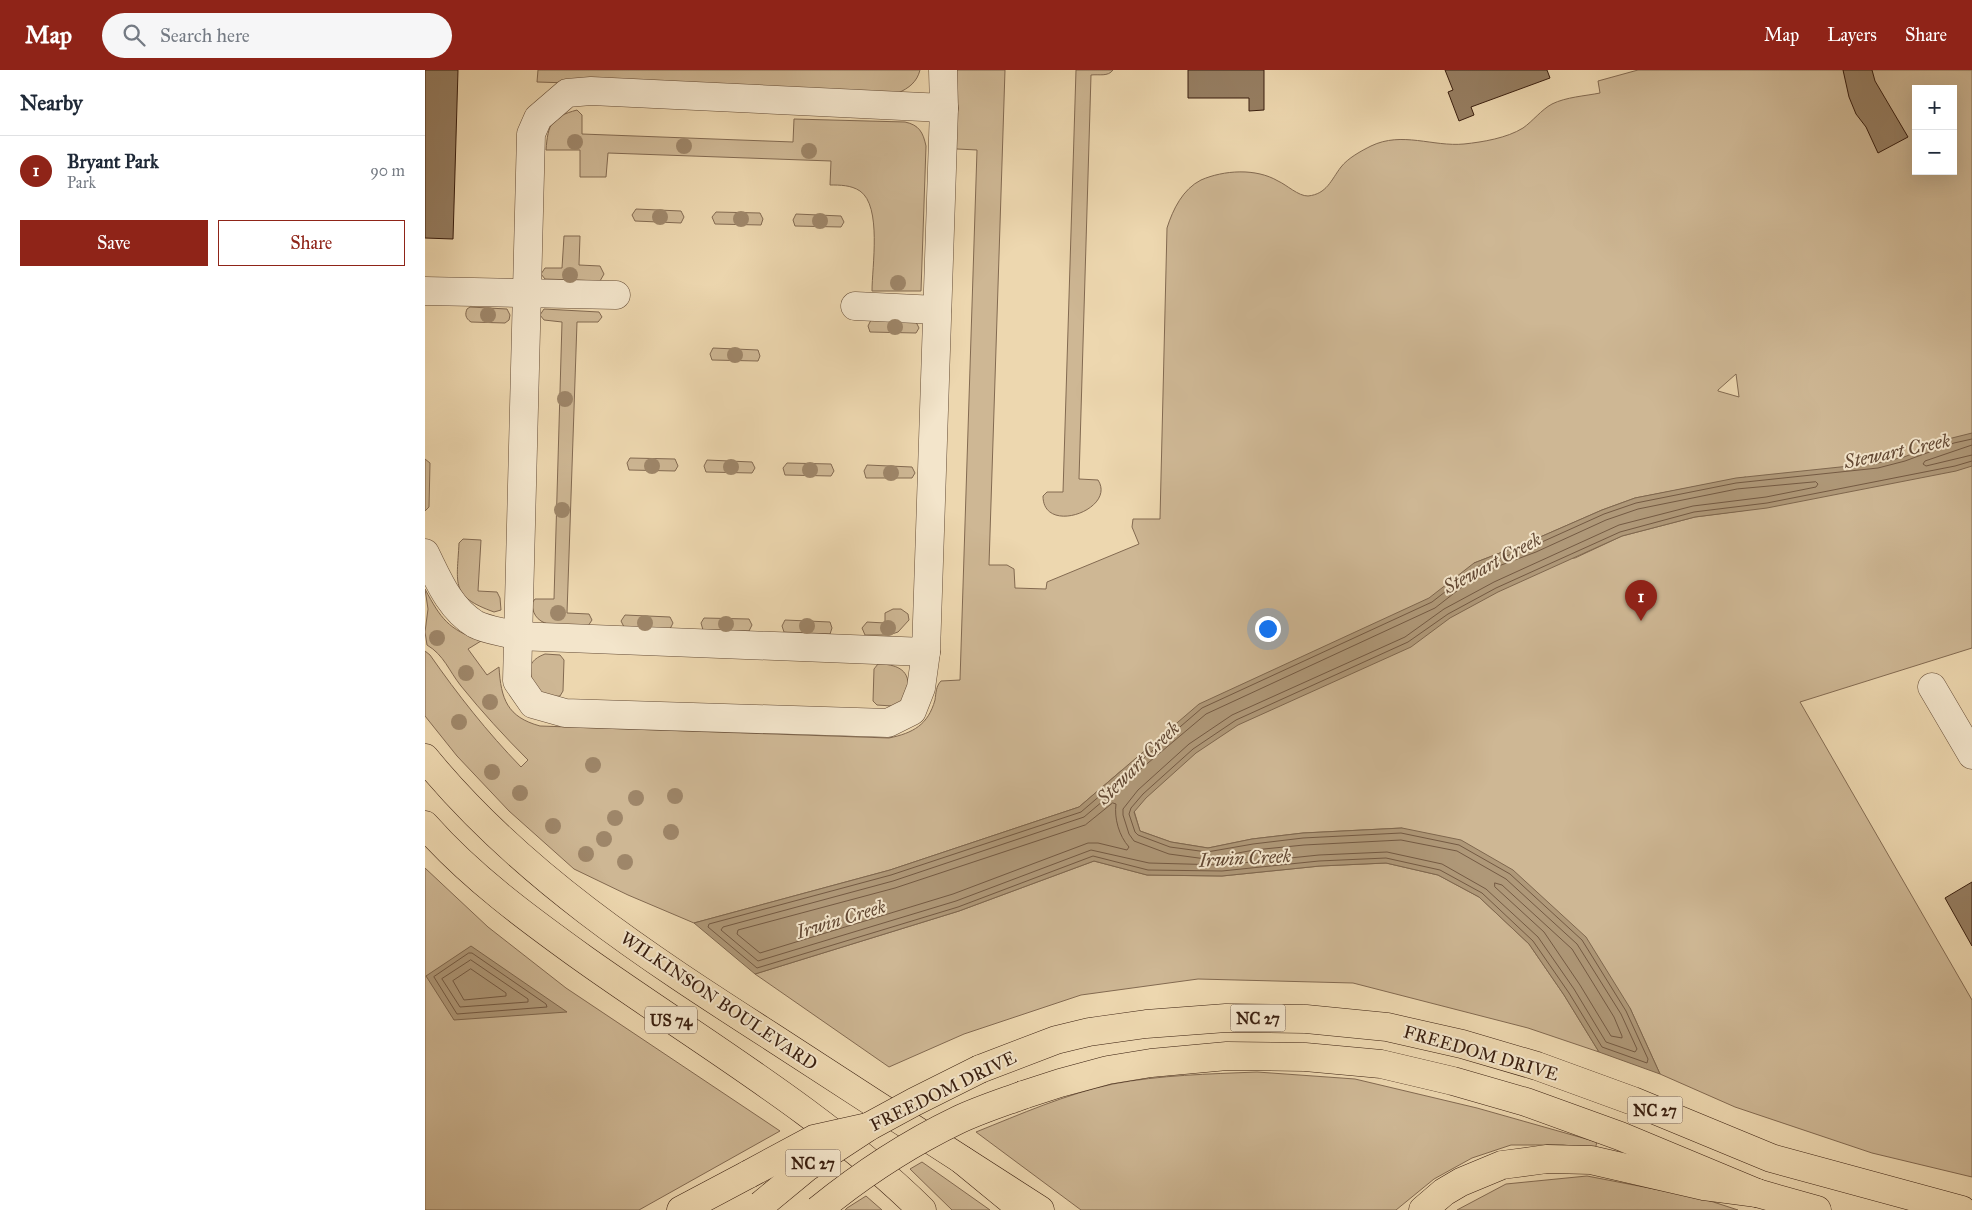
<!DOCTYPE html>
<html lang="en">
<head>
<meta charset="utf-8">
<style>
  body { margin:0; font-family:"IM FELL Great Primer",serif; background:#f6f6f7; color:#1f2937 }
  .controls { position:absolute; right:15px; top:15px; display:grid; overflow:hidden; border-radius:0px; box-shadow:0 5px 20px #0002 }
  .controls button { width:45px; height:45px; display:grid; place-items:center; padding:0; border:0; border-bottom:1px solid #e0e1e3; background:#fff; color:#1f2937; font:25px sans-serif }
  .you { position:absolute; left:842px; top:558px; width:18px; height:18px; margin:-12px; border:4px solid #fff; border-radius:50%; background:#1a73e8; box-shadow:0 0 0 8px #1a73e833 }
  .badge { display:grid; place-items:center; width:32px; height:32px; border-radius:50%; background:#8f2418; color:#fff; font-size:16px; font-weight:700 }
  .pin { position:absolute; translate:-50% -41px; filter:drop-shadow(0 1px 2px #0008) }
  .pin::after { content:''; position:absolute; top:26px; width:18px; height:15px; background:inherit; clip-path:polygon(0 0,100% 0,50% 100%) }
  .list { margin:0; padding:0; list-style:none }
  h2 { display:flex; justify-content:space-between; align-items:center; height:65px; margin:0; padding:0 20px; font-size:21px }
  h2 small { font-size:16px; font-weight:400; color:#747a83 }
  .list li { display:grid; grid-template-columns:32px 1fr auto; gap:15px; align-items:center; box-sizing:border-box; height:70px; padding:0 20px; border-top:1px solid #e0e1e3 }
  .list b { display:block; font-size:19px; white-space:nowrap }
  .list p { margin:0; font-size:16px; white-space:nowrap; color:#747a83 }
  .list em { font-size:16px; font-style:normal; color:#747a83 }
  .actions { display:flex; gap:10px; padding:15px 20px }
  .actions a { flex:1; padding:11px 0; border:1px solid #8f2418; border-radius:0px; text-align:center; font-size:18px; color:#8f2418 }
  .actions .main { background:#8f2418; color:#fff }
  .icon { flex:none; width:28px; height:28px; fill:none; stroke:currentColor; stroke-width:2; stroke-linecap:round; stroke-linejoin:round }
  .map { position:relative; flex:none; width:1547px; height:1140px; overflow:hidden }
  header { display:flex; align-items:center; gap:30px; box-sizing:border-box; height:70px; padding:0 25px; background:#8f2418; color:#fff }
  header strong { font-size:24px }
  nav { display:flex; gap:28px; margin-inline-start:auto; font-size:18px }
  .search { width:350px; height:45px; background:#f6f6f7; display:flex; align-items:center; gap:12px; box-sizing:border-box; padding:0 18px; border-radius:28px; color:#747a83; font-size:19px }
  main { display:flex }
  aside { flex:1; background:#fff }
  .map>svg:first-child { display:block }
  .green { fill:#ceb794; stroke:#836a51; fill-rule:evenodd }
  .water { fill:#af9878; stroke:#7f674e }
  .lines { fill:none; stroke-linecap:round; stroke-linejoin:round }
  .shore { stroke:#745a43; stroke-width:1 }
  .building { fill:#967e62; stroke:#381d0e }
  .minor-casing { stroke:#654c36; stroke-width:29 }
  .major-casing { stroke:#381d0e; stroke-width:29 }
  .highway-casing { stroke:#381d0e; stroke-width:29 }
  .minor { stroke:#f3e5cb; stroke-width:28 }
  .major { stroke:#edd7af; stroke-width:28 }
  .highway { stroke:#edd7af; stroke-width:28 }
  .major-bridge-casing { stroke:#381d0e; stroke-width:29; stroke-linecap:butt }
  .highway-bridge-casing { stroke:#381d0e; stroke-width:29; stroke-linecap:butt }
  .major-bridge { stroke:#edd7af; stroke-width:28 }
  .highway-bridge { stroke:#edd7af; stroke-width:28 }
  .tree { fill:#9e8669 }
  .labels { text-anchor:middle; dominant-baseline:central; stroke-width:4; stroke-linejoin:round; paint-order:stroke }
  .shield { fill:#f3e5cb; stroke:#705947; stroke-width:1 }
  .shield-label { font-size:16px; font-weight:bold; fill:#381d0e }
  .street-label { font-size:18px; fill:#381d0e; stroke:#f3e5cb }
  .water-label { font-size:19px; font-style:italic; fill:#624833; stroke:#f3e5cb }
</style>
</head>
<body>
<header>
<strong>Map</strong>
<div class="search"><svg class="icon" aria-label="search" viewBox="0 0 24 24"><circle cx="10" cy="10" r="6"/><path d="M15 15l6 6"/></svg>Search here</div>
<nav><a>Map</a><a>Layers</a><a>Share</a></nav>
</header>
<main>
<aside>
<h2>Nearby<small></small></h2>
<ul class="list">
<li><span class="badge">1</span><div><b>Bryant Park</b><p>Park</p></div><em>90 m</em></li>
</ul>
<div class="actions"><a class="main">Save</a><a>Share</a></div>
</aside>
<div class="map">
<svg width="1547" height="1140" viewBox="0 0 1547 1140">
  <rect width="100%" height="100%" fill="#edd7af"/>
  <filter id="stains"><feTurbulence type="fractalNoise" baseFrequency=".004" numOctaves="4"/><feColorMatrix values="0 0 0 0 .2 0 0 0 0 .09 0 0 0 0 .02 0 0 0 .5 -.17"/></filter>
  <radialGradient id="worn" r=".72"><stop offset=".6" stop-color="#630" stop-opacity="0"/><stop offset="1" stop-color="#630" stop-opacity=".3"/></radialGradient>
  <g class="green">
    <path d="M 113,0 L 495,0 C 492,12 484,18 473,23 L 112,12 Z"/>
    <path d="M 531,0 L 580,0 L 564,495 L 582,495 L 589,499 L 590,518 L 621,519 L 622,512 L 714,474 L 707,457 L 708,449 L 735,449 L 742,158 C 748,139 758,119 776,110 C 799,100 831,98 853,111 C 862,115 873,126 883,126 C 902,124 906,110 916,97 C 923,88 936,81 946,76 C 977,61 1008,77 1039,74 C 1058,72 1082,68 1098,58 C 1108,51 1116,40 1127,34 C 1141,27 1160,26 1175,23 L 1173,11 L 1213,0 L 1547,0 L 1547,578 L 1375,632 L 1547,930 L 1547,1107 L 1447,1083 L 1310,1037 L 1235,1004 L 1205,938 L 977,758 L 878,763 L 827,769 L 783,778 L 746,772 L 715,761 L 697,700 L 654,737 L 465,800 L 269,853 L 203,825 L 149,799 L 84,741 L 32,686 L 0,646 L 0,581 L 5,585 C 33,625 62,662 96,697 L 103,690 C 79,666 57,642 36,616 C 24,601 19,585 2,575 L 0,562 L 3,539 L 0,519 C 16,549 23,559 56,571 L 43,579 L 62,605 L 74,597 C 76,629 82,647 115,656 L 464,668 C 488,663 503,655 510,630 C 511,623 511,616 516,611 L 535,610 L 552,80 L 532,79 L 529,75 ZM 1491,19 L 1528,19 L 1528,101 L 1491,101 ZM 1311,304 L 1314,327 L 1293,321 L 1293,320 ZM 1321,407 L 1323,440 L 1270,447 L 1197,466 L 1150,488 L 1049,493 L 1106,471 L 1177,440 L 1210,428 Z"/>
    <path d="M 651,0 L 688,0 C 683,7 674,4 666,5 L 654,409 L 673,410 C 692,439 618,466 618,426 L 622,422 L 638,422 Z"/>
    <path d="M 152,40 L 157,45 L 157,64 L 368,72 L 369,49 L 480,52 C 494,55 498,62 501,76 L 496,221 L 447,221 C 447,197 457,136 435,121 C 426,115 415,115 405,115 L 406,91 L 183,83 L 181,107 L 155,107 L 155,80 L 121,80 C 123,54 126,47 152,40 Z"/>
    <path d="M 211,139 L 256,141 L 259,147 L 256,153 L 210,151 L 207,145 Z"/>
    <path d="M 291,142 L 335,143 L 338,149 L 336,155 L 290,154 L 287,147 Z"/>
    <path d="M 371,144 L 416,146 L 419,152 L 416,157 L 370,156 L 368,150 Z"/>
    <path d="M 139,166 L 155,166 L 154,195 L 175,196 L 179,204 L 175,211 L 120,209 L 116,204 L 120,198 L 137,198 Z"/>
    <path d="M 45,237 L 82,239 L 85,245 L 84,250 L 80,253 L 46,252 C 40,248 40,244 42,239 Z"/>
    <path d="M 119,239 L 174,242 L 177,247 L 173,252 L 152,252 L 142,543 L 164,544 L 167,550 L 163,556 C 141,555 108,562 107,533 L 110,529 L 129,529 L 137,252 L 119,250 L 115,245 Z"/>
    <path d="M 446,250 L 491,252 L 494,258 L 491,263 L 445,262 L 443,256 Z"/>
    <path d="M 288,278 L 333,280 L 335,286 L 333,291 L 287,290 L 285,284 Z"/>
    <path d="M 205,388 L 250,389 L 253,396 L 250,401 L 204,400 L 202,393 Z"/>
    <path d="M 0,389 L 5,393 L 4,437 L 0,441 Z"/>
    <path d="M 282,390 L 327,392 L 330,398 L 327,403 L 281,402 L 279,396 Z"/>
    <path d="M 362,393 L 406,394 L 409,401 L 406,406 L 360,405 L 358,398 Z"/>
    <path d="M 442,395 L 487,397 L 490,403 L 487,408 L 441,408 L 439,401 Z"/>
    <path d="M 38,469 L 56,470 L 53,521 L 72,522 L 75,528 L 76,540 L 69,542 C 25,526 32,515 34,473 Z"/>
    <path d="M 468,539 L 476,539 L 483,544 L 484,550 L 473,562 L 464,565 L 440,565 L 437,558 L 442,552 L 460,553 L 460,543 Z"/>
    <path d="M 200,545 L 245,547 L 248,553 L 245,559 L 199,557 L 196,551 Z"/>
    <path d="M 279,548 L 324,549 L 327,555 L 324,561 L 278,560 L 276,553 Z"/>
    <path d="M 360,550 L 405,552 L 407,558 L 405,564 L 359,562 L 357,556 Z"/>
    <path d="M 120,584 L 135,585 L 139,590 L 138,621 L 135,626 L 125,627 L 115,624 C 106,608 96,593 120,584 Z"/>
    <path d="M 453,594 C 466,594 483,597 483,614 C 483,620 478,628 475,633 L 467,636 L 452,635 L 448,631 L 449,599 Z"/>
    <path d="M 669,791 L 722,805 L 797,806 L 895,796 L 961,793 L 1013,805 L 1054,827 L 1104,874 L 1139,925 L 1174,982 L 1103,958 L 928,913 L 773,909 L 656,925 L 539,964 L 464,997 L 330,904 L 534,841 Z"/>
    <path d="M 0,798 L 63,857 L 141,918 L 355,1061 L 214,1140 L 0,1140 Z"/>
    <path d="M 832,1002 L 930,1009 L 1052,1038 L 1172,1072 L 1170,1079 L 1138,1075 L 1086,1075 L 1047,1088 L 1009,1109 L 971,1140 L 656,1140 L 551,1062 C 596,1044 641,1024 688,1014 C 735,1005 784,1004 832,1002 Z"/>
    <path d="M 497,1092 L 565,1140 L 527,1140 L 485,1099 Z"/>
    <path d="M 1162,1106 L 1276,1128 L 1313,1140 L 1032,1140 L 1081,1114 Z"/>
    <path d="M 441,1126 L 457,1140 L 420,1140 L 422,1138 Z"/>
  </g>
  <g class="water">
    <path d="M 1547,363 L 1547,396 L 1531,401 L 1342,438 L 1270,447 L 1197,466 L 1073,522 L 1025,548 L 986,577 L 813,655 L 771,683 L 721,728 L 709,742 L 715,761 L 746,772 L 783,778 L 827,769 L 878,763 L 977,758 L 1036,770 L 1088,800 L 1161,867 L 1205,938 L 1235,1004 L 1174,982 L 1139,925 L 1104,874 L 1054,827 L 1013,805 L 961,793 L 895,796 L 797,806 L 722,805 L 669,791 L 534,841 L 330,904 L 269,853 L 465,800 L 654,737 L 774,634 L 1004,528 L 1049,493 L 1106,471 L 1177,440 L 1210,428 L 1311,408 L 1453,393 L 1479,387 L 1527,368 Z"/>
    <path d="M 46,876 L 142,942 L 29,950 L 1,906 Z"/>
  </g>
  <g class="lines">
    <g class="shore">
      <path d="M 1547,369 L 1529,373 L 1480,391 L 1453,398 L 1311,413 L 1211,433 L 1179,444 L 1108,476 L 1052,497 L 1007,532 L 777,638 L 656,742 L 466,805 L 284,854 L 283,857 L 332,898 L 533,837 L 668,786 L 723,800 L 797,801 L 894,791 L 961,788 L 1015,800 L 1057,823 L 1108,871 L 1144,923 L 1177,977 L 1222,993 L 1223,989 L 1201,941 L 1157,870 L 1085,804 L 1034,775 L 976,763 L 878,768 L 828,774 L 782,782 L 745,777 L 713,765 L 710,762 L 704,744 L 706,738 L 718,724 L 768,679 L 811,650 L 983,572 L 1023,544 L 1071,518 L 1195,462 L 1269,442 L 1342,433 L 1530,396 L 1547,391"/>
      <path d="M 1547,375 L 1500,391 L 1498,394 L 1501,396 L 1547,385"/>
      <path d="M 1391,412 L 1393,414 L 1391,417 L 1341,427 L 1268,436 L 1194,455 L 1069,512 L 1019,539 L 980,567 L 807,645 L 764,674 L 713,720 L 698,739 L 698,745 L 704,764 L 709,771 L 744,784 L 781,789 L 829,780 L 879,775 L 976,770 L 1032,781 L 1081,809 L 1152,874 L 1196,944 L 1212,979 L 1210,982 L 1181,972 L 1149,919 L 1113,867 L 1061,819 L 1017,794 L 962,782 L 894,785 L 797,795 L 724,793 L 666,780 L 531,831 L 333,891 L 296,860 L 298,857 L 468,811 L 659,747 L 781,644 L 1010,538 L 1055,503 L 1111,482 L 1181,450 L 1213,439 L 1312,419 Z"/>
      <path d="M 688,733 L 691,734 C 689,748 694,766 704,777 L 702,780 L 673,773 L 663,773 L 528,824 L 335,883 L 312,864 L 313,860 L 470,818 L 660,755 Z"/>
      <path d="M 1070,813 L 1077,815 L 1147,879 L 1189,947 L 1197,966 L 1197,968 L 1186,966 L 1155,915 L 1119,862 L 1070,817 Z"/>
      <path d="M 44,883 L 47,883 L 121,934 L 122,937 L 32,944 L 9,907 Z"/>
      <path d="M 46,890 L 103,929 L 103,932 L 35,937 L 17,909 Z"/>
      <path d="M 46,899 L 81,923 L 81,926 L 39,930 L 28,911 Z"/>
    </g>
  </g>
  <g class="building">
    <path d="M 0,0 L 33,0 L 28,169 L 0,168 Z"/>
    <path d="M 763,0 L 839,0 L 839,40 L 824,41 L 824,28 L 763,28 Z"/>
    <path d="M 1020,0 L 1122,0 L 1125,8 L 1046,37 L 1049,45 L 1034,51 L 1023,22 L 1028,20 Z"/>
    <path d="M 1418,0 L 1447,0 L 1450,11 L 1483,67 L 1453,83 L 1441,57 L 1431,44 L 1424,27 Z"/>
    <path d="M 1547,812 L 1547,876 L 1520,828 Z"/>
  </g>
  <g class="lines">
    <defs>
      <g id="minor">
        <path d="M 0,221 L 191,225"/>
        <path d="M 430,236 L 512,240"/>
        <path d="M 0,483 C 13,509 24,538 50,554 C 61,560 79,562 92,566 L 501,582 L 519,38 L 518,0"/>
        <path d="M 501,582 L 496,618 L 487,641 L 463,653 L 140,643 L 108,634 L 92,611 L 106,64 L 113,48 L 142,23 L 166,21 L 519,38"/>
        <path d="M 1507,617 L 1547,685"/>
      </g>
      <g id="major">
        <path d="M 0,688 C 96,805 221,886 347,967 C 436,1025 526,1083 615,1140"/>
        <path d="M 0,755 C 46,807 102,848 159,889 C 273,970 397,1042 497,1140"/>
        <path d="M 555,999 L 631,970 L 664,962 L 721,954 L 801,948 L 881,949 L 962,957 L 1037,974 L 1112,996 L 1208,1031 L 1346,1088 L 1537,1140"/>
        <path d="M 598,1025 L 635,1013 L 683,1000 L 726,993 L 802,986 L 880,987 L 956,994 L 1028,1011 L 1101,1032 L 1195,1066 L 1332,1123 L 1392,1140"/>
      </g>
      <g id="highway">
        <path d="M 537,1090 L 598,1140"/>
        <path d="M 256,1140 L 324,1104"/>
        <path d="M 998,1140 L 1019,1122 L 1036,1112 L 1077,1095 L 1122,1089 L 1166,1090 L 1279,1116 L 1332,1123"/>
      </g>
    </defs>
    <use href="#minor" class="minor-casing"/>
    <use href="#major" class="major-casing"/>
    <use href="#highway" class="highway-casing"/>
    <use href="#minor" class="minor"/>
    <use href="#major" class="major"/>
    <use href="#highway" class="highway"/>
    <defs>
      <g id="major-bridge">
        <path d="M 336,1135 L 382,1097 L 443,1057 L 489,1032 L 555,999"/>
        <path d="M 393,1140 C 436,1105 483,1074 533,1050 C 554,1040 576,1033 598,1025"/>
      </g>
      <path id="highway-bridge" d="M 324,1104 L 389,1069 L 443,1057"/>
    </defs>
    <use href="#major-bridge" class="major-bridge-casing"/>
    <use href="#highway-bridge" class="highway-bridge-casing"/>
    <use href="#major-bridge" class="major-bridge"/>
    <use href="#highway-bridge" class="highway-bridge"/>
  </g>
  <g class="tree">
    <circle cx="150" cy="72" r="8"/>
    <circle cx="259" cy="76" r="8"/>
    <circle cx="384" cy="81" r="8"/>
    <circle cx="235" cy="147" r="8"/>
    <circle cx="316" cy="149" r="8"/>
    <circle cx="395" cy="151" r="8"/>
    <circle cx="145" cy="205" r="8"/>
    <circle cx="473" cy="213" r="8"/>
    <circle cx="63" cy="245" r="8"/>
    <circle cx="470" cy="257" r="8"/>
    <circle cx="310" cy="285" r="8"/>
    <circle cx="140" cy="329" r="8"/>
    <circle cx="227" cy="396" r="8"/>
    <circle cx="306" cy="397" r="8"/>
    <circle cx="385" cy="400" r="8"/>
    <circle cx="466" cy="403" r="8"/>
    <circle cx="137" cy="440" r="8"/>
    <circle cx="133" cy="543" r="8"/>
    <circle cx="220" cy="553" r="8"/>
    <circle cx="301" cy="554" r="8"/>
    <circle cx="382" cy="556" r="8"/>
    <circle cx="463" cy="558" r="8"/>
    <circle cx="12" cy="568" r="8"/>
    <circle cx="41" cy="603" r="8"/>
    <circle cx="65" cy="632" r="8"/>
    <circle cx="34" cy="652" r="8"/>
    <circle cx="168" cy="695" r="8"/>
    <circle cx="67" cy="702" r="8"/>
    <circle cx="95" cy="723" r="8"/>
    <circle cx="250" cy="726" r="8"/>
    <circle cx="211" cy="728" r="8"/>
    <circle cx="190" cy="748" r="8"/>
    <circle cx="128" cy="756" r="8"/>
    <circle cx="246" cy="762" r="8"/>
    <circle cx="179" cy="769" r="8"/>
    <circle cx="161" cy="784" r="8"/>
    <circle cx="200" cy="792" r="8"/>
  </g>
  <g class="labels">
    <g class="shield">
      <rect x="805.5" y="934.5" width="55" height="27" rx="4"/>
      <rect x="220" y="936.5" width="52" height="27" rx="4"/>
      <rect x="1202.5" y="1026.5" width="55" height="27" rx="4"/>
      <rect x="360.5" y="1079.5" width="55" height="27" rx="4"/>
    </g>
    <g class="shield-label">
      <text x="833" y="948">NC 27</text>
      <text x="246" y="950">US 74</text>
      <text x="1230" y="1040">NC 27</text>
      <text x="388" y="1093">NC 27</text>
    </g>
    <g class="street-label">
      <text transform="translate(294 931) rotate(34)">WILKINSON BOULEVARD</text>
      <text transform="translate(1056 983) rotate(16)">FREEDOM DRIVE</text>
      <text transform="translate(518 1021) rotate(-26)">FREEDOM DRIVE</text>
    </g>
    <g class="water-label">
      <text transform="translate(1472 381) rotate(-12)">Stewart Creek</text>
      <text transform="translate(1067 493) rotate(-28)">Stewart Creek</text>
      <text transform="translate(713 693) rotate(-45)">Stewart Creek</text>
      <text transform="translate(820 788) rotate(-3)">Irwin Creek</text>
      <text transform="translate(416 849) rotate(-17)">Irwin Creek</text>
    </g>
  </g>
  <rect width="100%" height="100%" filter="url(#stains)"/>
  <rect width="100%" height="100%" fill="url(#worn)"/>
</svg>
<div class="controls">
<button>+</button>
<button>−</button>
</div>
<div class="you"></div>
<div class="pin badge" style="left:1216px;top:551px">1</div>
</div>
</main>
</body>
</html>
